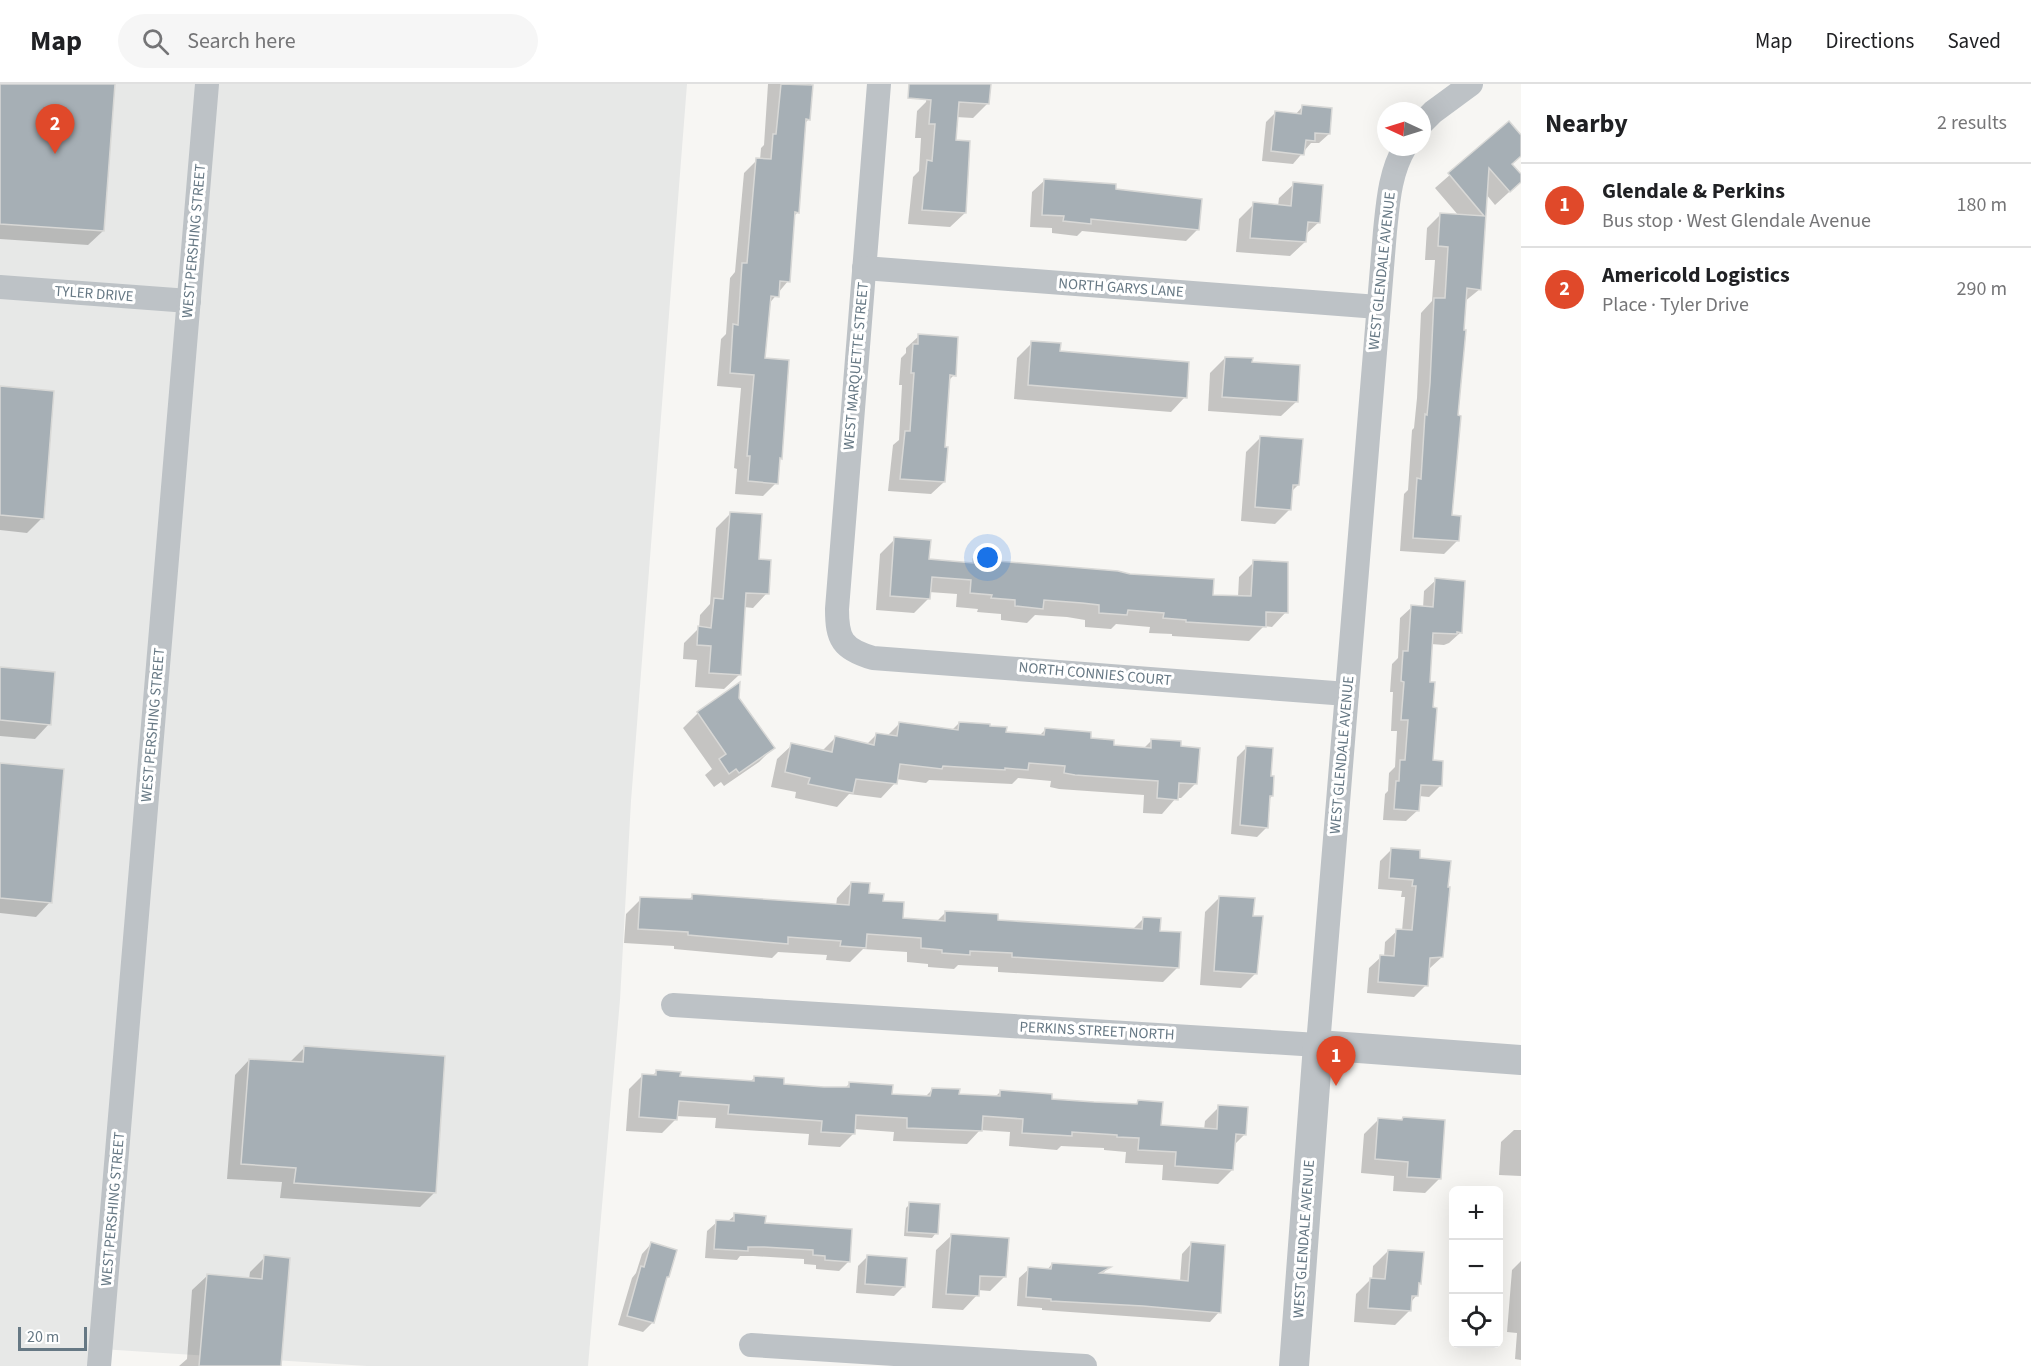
<!DOCTYPE html>
<html lang="en">
<head>
<meta charset="utf-8">
<style>
  body { margin:0; font-family:"Source Sans 3",sans-serif; background:#f6f6f6; color:#202124 }
  .controls { position:absolute; right:18px; bottom:18px; display:grid; overflow:hidden; border-radius:9px; box-shadow:0 6px 24px #0002 }
  .controls button { width:54px; height:54px; display:grid; place-items:center; padding:0; border:0; border-bottom:2px solid #e0e0e0; background:#fff; color:#202124; font:30px sans-serif }
  .compass { position:absolute; left:1377px; top:18px; width:54px; height:54px; border-radius:50%; background:#fff; box-shadow:0 6px 24px #0002; rotate:274deg }
  .scale { position:absolute; left:18px; bottom:15px; width:69px; box-sizing:border-box; padding-left:6px; border:3px solid #667884; border-top:0; font-size:16px; line-height:21px; white-space:nowrap; color:#667884; -webkit-text-stroke:4px #fff; paint-order:stroke }
  .you { position:absolute; left:988px; top:474px; width:21px; height:21px; margin:-15px; border:4px solid #fff; border-radius:50%; background:#1a73e8; box-shadow:0 0 0 9px #1a73e833 }
  .badge { display:grid; place-items:center; width:39px; height:39px; border-radius:50%; background:#e0492a; color:#fff; font-size:20px; font-weight:700 }
  .pin { position:absolute; translate:-50% -50px; filter:drop-shadow(0 2px 3px #0008) }
  .pin::after { content:''; position:absolute; top:32px; width:21px; height:18px; background:inherit; clip-path:polygon(0 0,100% 0,50% 100%) }
  .list { margin:0; padding:0; list-style:none }
  h2 { display:flex; justify-content:space-between; align-items:center; height:78px; margin:0; padding:0 24px; font-size:26px }
  h2 small { font-size:20px; font-weight:400; color:#757577 }
  .list li { display:grid; grid-template-columns:39px 1fr auto; gap:18px; align-items:center; box-sizing:border-box; height:84px; padding:0 24px; border-top:2px solid #e0e0e0 }
  .list b { display:block; font-size:22px; white-space:nowrap }
  .list p { margin:0; font-size:20px; white-space:nowrap; color:#757577 }
  .list em { font-size:20px; font-style:normal; color:#757577 }
  .icon { flex:none; width:33px; height:33px; fill:none; stroke:currentColor; stroke-width:2; stroke-linecap:round; stroke-linejoin:round }
  .map { position:relative; flex:none; width:1521px; height:1282px; overflow:hidden }
  header { display:flex; align-items:center; gap:36px; box-sizing:border-box; height:84px; padding:0 30px; background:#fff; border-bottom:2px solid #e0e0e0 }
  header strong { font-size:28px }
  nav { display:flex; gap:33px; margin-inline-start:auto; font-size:21px }
  .search { width:420px; height:54px; background:#f6f6f6; display:flex; align-items:center; gap:15px; box-sizing:border-box; padding:0 21px; border-radius:33px; color:#757577; font-size:22px }
  main { display:flex }
  aside { flex:1; background:#fff }
  .map>svg:first-child { display:block }
  .built { fill:#e7e8e7 }
  .shadow { fill:#0003 }
  .building { fill:#a6afb5; stroke:#d8d8d6; stroke-width:1.5 }
  .lines { fill:none; stroke-linecap:round; stroke-linejoin:round }
  .minor { stroke:#bdc2c6; stroke-width:24 }
  .tertiary { stroke:#bdc2c6; stroke-width:30 }
  .labels { text-anchor:middle; dominant-baseline:central; stroke-width:6; stroke-linejoin:round; paint-order:stroke }
  .street-label { font-size:15px; fill:#667884; stroke:#fff }
</style>
</head>
<body>
<header>
<strong>Map</strong>
<div class="search"><svg class="icon" aria-label="search" viewBox="0 0 24 24"><circle cx="10" cy="10" r="6"/><path d="M15 15l6 6"/></svg>Search here</div>
<nav><a>Map</a><a>Directions</a><a>Saved</a></nav>
</header>
<main>
<div class="map">
<svg width="1521" height="1282" viewBox="0 0 1521 1282">
  <rect width="100%" height="100%" fill="#f7f6f3"/>
  <path class="built" d="M 0,0 L 687,0 L 631,717 L 620,916 L 588,1282 L 367,1282 L 101,1265 L 99,1282 L 0,1282 Z"/>
  <g class="shadow">
    <path d="M 0,0 L 114,0 L 103,147 L 88,161 L 0,155 Z"/>
    <path d="M 768,0 L 811,0 L 809,35 L 805,39 L 798,128 L 793,133 L 788,197 L 768,221 L 764,275 L 780,374 L 778,376 L 776,399 L 763,412 L 735,410 L 737,385 L 734,384 L 741,304 L 717,302 L 721,255 L 726,250 L 730,194 L 735,188 L 744,89 L 757,76 L 760,76 L 761,64 L 764,61 Z"/>
    <path d="M 928,0 L 989,0 L 988,19 L 973,34 L 956,33 L 955,57 L 965,129 L 950,143 L 908,140 L 913,93 L 919,87 L 921,54 L 915,54 L 917,27 L 926,18 Z"/>
    <path d="M 1303,22 L 1329,50 L 1319,59 L 1311,59 L 1293,80 L 1262,77 L 1266,38 L 1275,29 L 1295,31 Z"/>
    <path d="M 1509,39 L 1521,53 L 1521,72 L 1511,81 L 1521,92 L 1521,97 L 1495,121 L 1486,110 L 1480,205 L 1464,218 L 1450,432 L 1458,456 L 1444,470 L 1400,467 L 1404,410 L 1408,406 L 1412,346 L 1414,344 L 1417,314 L 1421,229 L 1432,217 L 1435,176 L 1425,176 L 1427,144 L 1441,130 L 1459,132 L 1435,104 Z"/>
    <path d="M 1045,96 L 1114,106 L 1198,145 L 1186,157 L 1082,147 L 1077,152 L 1052,149 L 1052,144 L 1030,143 L 1032,108 Z"/>
    <path d="M 1294,100 L 1319,138 L 1305,151 L 1305,158 L 1290,172 L 1236,168 L 1239,135 L 1254,120 L 1278,122 L 1279,114 Z"/>
    <path d="M 919,252 L 954,291 L 948,297 L 944,364 L 944,398 L 931,410 L 888,407 L 893,361 L 899,356 L 902,301 L 899,301 L 901,274 L 906,269 L 906,264 Z"/>
    <path d="M 1032,259 L 1059,268 L 1185,313 L 1171,328 L 1014,315 L 1017,274 Z"/>
    <path d="M 1225,274 L 1296,318 L 1281,332 L 1208,327 L 1210,289 Z"/>
    <path d="M 0,304 L 42,434 L 27,449 L 0,446 Z"/>
    <path d="M 1261,353 L 1298,401 L 1291,408 L 1290,425 L 1275,440 L 1241,437 L 1246,368 Z"/>
    <path d="M 731,429 L 757,477 L 767,509 L 753,524 L 744,523 L 739,591 L 724,605 L 695,603 L 697,576 L 683,575 L 684,559 L 699,544 L 700,531 L 710,520 L 716,444 Z"/>
    <path d="M 895,455 L 928,477 L 971,480 L 974,477 L 1211,512 L 1238,513 L 1239,493 L 1254,478 L 1286,528 L 1272,543 L 1264,542 L 1249,557 L 1172,552 L 1172,550 L 1149,549 L 1150,543 L 1116,540 L 1111,545 L 1085,543 L 1085,536 L 1067,533 L 1035,531 L 1027,539 L 1001,536 L 1001,530 L 977,528 L 978,525 L 956,523 L 957,510 L 929,508 L 929,514 L 914,529 L 876,526 L 880,470 Z"/>
    <path d="M 1436,496 L 1461,548 L 1449,559 L 1444,561 L 1431,560 L 1428,599 L 1432,677 L 1440,702 L 1429,713 L 1419,712 L 1418,726 L 1406,737 L 1383,736 L 1385,710 L 1388,707 L 1389,689 L 1395,683 L 1397,647 L 1391,647 L 1393,608 L 1390,608 L 1392,580 L 1398,574 L 1400,534 L 1412,523 L 1423,524 L 1424,507 Z"/>
    <path d="M 0,584 L 49,640 L 35,655 L 0,652 Z"/>
    <path d="M 737,614 L 773,664 L 759,678 L 724,702 L 721,698 L 714,703 L 705,691 L 712,685 L 683,644 L 698,629 Z"/>
    <path d="M 959,639 L 989,643 L 1005,650 L 1039,652 L 1045,646 L 1112,663 L 1143,665 L 1152,656 L 1179,664 L 1196,699 L 1181,714 L 1176,714 L 1162,730 L 1143,729 L 1144,711 L 1059,705 L 1050,703 L 1051,697 L 1018,694 L 1012,700 L 929,696 L 926,699 L 896,695 L 895,699 L 881,714 L 849,710 L 837,723 L 795,714 L 796,708 L 771,703 L 777,675 L 792,661 L 822,667 L 835,654 L 866,661 L 876,651 L 887,652 L 899,640 L 952,646 Z"/>
    <path d="M 1246,664 L 1269,694 L 1272,712 L 1269,715 L 1267,743 L 1257,753 L 1231,750 L 1237,673 Z"/>
    <path d="M 0,681 L 50,818 L 36,833 L 0,829 Z"/>
    <path d="M 1392,765 L 1418,768 L 1442,873 L 1430,884 L 1427,885 L 1426,901 L 1414,913 L 1367,909 L 1369,884 L 1381,873 L 1384,873 L 1385,858 L 1397,847 L 1402,847 L 1405,813 L 1401,813 L 1402,807 L 1378,805 L 1380,777 Z"/>
    <path d="M 851,799 L 882,818 L 901,836 L 936,838 L 946,828 L 996,838 L 1132,846 L 1144,834 L 1158,848 L 1178,883 L 1163,898 L 998,888 L 998,883 L 958,881 L 954,885 L 928,883 L 928,880 L 907,878 L 907,868 L 863,865 L 850,878 L 826,876 L 827,871 L 778,868 L 772,874 L 674,865 L 674,862 L 624,859 L 626,830 L 641,815 L 688,816 L 693,812 L 836,822 L 837,814 Z"/>
    <path d="M 1220,813 L 1252,833 L 1256,889 L 1241,904 L 1200,901 L 1205,828 Z"/>
    <path d="M 305,963 L 434,1109 L 420,1123 L 280,1114 L 282,1098 L 227,1095 L 235,991 L 249,976 L 290,978 Z"/>
    <path d="M 657,987 L 679,994 L 749,999 L 755,993 L 782,1001 L 844,1005 L 850,999 L 891,1012 L 925,1013 L 933,1005 L 958,1011 L 995,1013 L 1001,1007 L 1050,1016 L 1135,1021 L 1138,1018 L 1160,1042 L 1204,1046 L 1205,1037 L 1219,1023 L 1245,1050 L 1234,1061 L 1232,1086 L 1218,1100 L 1162,1096 L 1163,1081 L 1125,1079 L 1126,1068 L 1104,1066 L 1104,1064 L 1061,1062 L 1057,1066 L 1009,1062 L 1010,1048 L 980,1046 L 967,1060 L 893,1057 L 894,1048 L 854,1045 L 854,1049 L 840,1063 L 808,1061 L 809,1050 L 715,1044 L 716,1034 L 676,1032 L 676,1035 L 662,1049 L 626,1047 L 629,1005 L 643,991 L 652,992 Z"/>
    <path d="M 1403,1035 L 1439,1095 L 1425,1109 L 1393,1107 L 1394,1092 L 1361,1089 L 1364,1050 L 1378,1036 L 1401,1037 Z"/>
    <path d="M 1514,1046 L 1521,1046 L 1521,1092 L 1499,1091 L 1501,1058 Z"/>
    <path d="M 910,1120 L 936,1149 L 932,1154 L 904,1152 L 906,1124 Z"/>
    <path d="M 735,1131 L 764,1140 L 849,1177 L 839,1187 L 816,1185 L 816,1181 L 804,1180 L 804,1175 L 753,1172 L 740,1172 L 737,1176 L 705,1174 L 707,1147 L 717,1138 L 727,1138 Z"/>
    <path d="M 951,1152 L 1004,1193 L 990,1207 L 978,1206 L 977,1211 L 963,1226 L 932,1224 L 936,1166 Z"/>
    <path d="M 651,1160 L 668,1193 L 664,1197 L 653,1238 L 643,1248 L 618,1241 L 632,1194 L 636,1189 L 642,1170 Z"/>
    <path d="M 1191,1160 L 1219,1228 L 1210,1238 L 1042,1226 L 1042,1224 L 1017,1222 L 1019,1194 L 1029,1185 L 1047,1186 L 1052,1180 L 1108,1184 L 1101,1191 L 1180,1197 L 1182,1170 Z"/>
    <path d="M 1388,1167 L 1420,1199 L 1417,1202 L 1416,1212 L 1411,1218 L 1410,1226 L 1395,1241 L 1354,1238 L 1356,1210 L 1370,1196 L 1372,1196 L 1373,1182 Z"/>
    <path d="M 868,1172 L 903,1203 L 894,1212 L 856,1209 L 858,1182 Z"/>
    <path d="M 265,1173 L 280,1282 L 179,1282 L 187,1275 L 192,1206 L 207,1192 L 249,1195 L 250,1188 Z"/>
    <path d="M 1521,1177 L 1521,1276 L 1515,1275 L 1517,1249 L 1507,1248 L 1512,1186 Z"/>
  </g>
  <g class="building">
    <path d="M 0,0 L 115,0 L 104,147 L 0,140 Z"/>
    <path d="M 781,0 L 813,1 L 810,36 L 806,35 L 799,129 L 795,128 L 790,198 L 780,197 L 779,213 L 771,212 L 765,274 L 789,276 L 782,375 L 780,374 L 778,400 L 748,397 L 750,372 L 747,372 L 754,291 L 730,289 L 733,240 L 738,241 L 742,179 L 747,179 L 756,74 L 771,75 L 773,50 L 776,50 Z"/>
    <path d="M 909,0 L 991,0 L 989,20 L 959,18 L 956,56 L 970,57 L 966,129 L 922,126 L 927,76 L 932,77 L 935,40 L 929,40 L 931,16 L 908,14 Z"/>
    <path d="M 1302,21 L 1332,24 L 1330,50 L 1315,49 L 1315,57 L 1306,56 L 1304,71 L 1271,67 L 1275,27 L 1301,30 Z"/>
    <path d="M 1509,37 L 1521,51 L 1521,72 L 1512,80 L 1521,90 L 1521,98 L 1510,108 L 1489,84 L 1481,206 L 1467,204 L 1464,246 L 1466,246 L 1458,331 L 1461,332 L 1452,431 L 1461,432 L 1459,457 L 1413,454 L 1417,394 L 1421,395 L 1425,330 L 1427,331 L 1430,299 L 1434,214 L 1445,214 L 1448,163 L 1438,162 L 1440,129 L 1484,132 L 1448,89 Z"/>
    <path d="M 1044,95 L 1116,100 L 1116,105 L 1202,115 L 1199,146 L 1091,135 L 1091,140 L 1063,137 L 1064,132 L 1042,131 Z"/>
    <path d="M 1293,98 L 1323,101 L 1320,139 L 1308,138 L 1306,158 L 1250,154 L 1253,118 L 1291,122 Z"/>
    <path d="M 918,250 L 958,253 L 956,292 L 950,291 L 945,363 L 948,363 L 945,398 L 900,395 L 905,347 L 910,347 L 914,289 L 911,289 L 913,260 L 918,260 Z"/>
    <path d="M 1031,257 L 1061,259 L 1060,267 L 1189,278 L 1187,314 L 1028,301 Z"/>
    <path d="M 1225,273 L 1253,274 L 1252,278 L 1300,281 L 1298,318 L 1222,313 Z"/>
    <path d="M 0,302 L 54,307 L 44,435 L 0,431 Z"/>
    <path d="M 1260,352 L 1303,355 L 1299,401 L 1293,401 L 1291,426 L 1255,423 Z"/>
    <path d="M 730,428 L 762,430 L 759,475 L 771,476 L 769,510 L 746,509 L 741,591 L 709,589 L 711,562 L 697,561 L 698,542 L 711,544 L 714,514 L 723,515 Z"/>
    <path d="M 894,453 L 931,456 L 929,475 L 973,479 L 973,475 L 1118,487 L 1130,490 L 1214,495 L 1213,511 L 1251,512 L 1253,476 L 1288,478 L 1288,529 L 1266,528 L 1266,543 L 1186,538 L 1186,536 L 1163,534 L 1164,529 L 1128,526 L 1127,531 L 1099,529 L 1099,521 L 1082,519 L 1044,516 L 1043,525 L 1015,522 L 1015,516 L 991,514 L 992,511 L 970,509 L 971,496 L 932,493 L 930,515 L 890,512 Z"/>
    <path d="M 1435,494 L 1465,497 L 1462,549 L 1457,548 L 1457,550 L 1433,549 L 1430,598 L 1435,598 L 1433,623 L 1437,624 L 1433,676 L 1443,677 L 1442,702 L 1421,701 L 1419,727 L 1394,725 L 1396,697 L 1399,697 L 1400,676 L 1405,676 L 1408,636 L 1401,636 L 1404,598 L 1401,597 L 1403,567 L 1408,567 L 1411,521 L 1433,523 Z"/>
    <path d="M 0,583 L 55,588 L 51,641 L 0,636 Z"/>
    <path d="M 740,598 L 739,614 L 775,664 L 739,689 L 736,685 L 729,690 L 719,675 L 726,670 L 697,628 Z"/>
    <path d="M 899,638 L 958,646 L 959,638 L 990,640 L 990,642 L 1007,643 L 1006,648 L 1044,651 L 1045,644 L 1091,648 L 1091,654 L 1114,656 L 1114,661 L 1151,664 L 1151,655 L 1181,657 L 1181,662 L 1200,664 L 1197,700 L 1179,699 L 1178,716 L 1157,714 L 1158,697 L 1075,691 L 1064,689 L 1065,682 L 1029,679 L 1028,686 L 1005,684 L 1005,686 L 943,682 L 942,685 L 900,680 L 897,700 L 856,695 L 853,709 L 808,700 L 810,694 L 785,688 L 791,659 L 832,668 L 835,652 L 874,661 L 876,649 L 897,652 Z"/>
    <path d="M 1246,662 L 1273,664 L 1271,692 L 1274,692 L 1273,712 L 1270,712 L 1268,744 L 1240,741 Z"/>
    <path d="M 0,679 L 64,685 L 52,819 L 0,814 Z"/>
    <path d="M 1391,764 L 1420,766 L 1420,774 L 1451,777 L 1448,803 L 1450,803 L 1443,873 L 1430,874 L 1428,902 L 1378,898 L 1380,871 L 1394,872 L 1396,845 L 1412,846 L 1416,802 L 1412,802 L 1413,796 L 1389,794 Z"/>
    <path d="M 851,798 L 870,799 L 869,809 L 884,810 L 883,817 L 904,818 L 903,834 L 945,837 L 945,827 L 998,830 L 998,836 L 1142,845 L 1143,833 L 1161,834 L 1160,847 L 1181,848 L 1179,884 L 1012,873 L 1012,869 L 970,867 L 970,871 L 942,869 L 942,866 L 921,864 L 921,854 L 867,850 L 866,864 L 840,862 L 841,857 L 788,853 L 788,860 L 688,851 L 688,848 L 638,845 L 640,813 L 692,815 L 692,810 L 849,821 Z"/>
    <path d="M 1219,812 L 1255,814 L 1253,832 L 1263,832 L 1257,890 L 1214,887 Z"/>
    <path d="M 304,962 L 445,972 L 436,1109 L 294,1099 L 296,1084 L 241,1080 L 249,975 L 303,978 Z"/>
    <path d="M 656,986 L 681,988 L 680,992 L 754,997 L 754,992 L 784,994 L 784,1000 L 824,1003 L 849,1003 L 849,998 L 893,1001 L 892,1010 L 930,1012 L 932,1004 L 960,1005 L 959,1010 L 1000,1012 L 1000,1006 L 1052,1010 L 1052,1015 L 1094,1018 L 1137,1020 L 1138,1016 L 1163,1018 L 1161,1041 L 1217,1045 L 1218,1021 L 1248,1023 L 1246,1051 L 1236,1050 L 1233,1086 L 1175,1082 L 1176,1068 L 1138,1066 L 1139,1054 L 1117,1053 L 1117,1051 L 1072,1048 L 1072,1052 L 1022,1049 L 1023,1035 L 983,1032 L 982,1047 L 907,1044 L 907,1034 L 856,1031 L 855,1050 L 821,1048 L 822,1037 L 728,1030 L 729,1021 L 679,1017 L 677,1036 L 639,1033 L 642,990 L 656,991 Z"/>
    <path d="M 1403,1033 L 1445,1036 L 1441,1095 L 1407,1093 L 1408,1078 L 1375,1075 L 1378,1034 L 1402,1036 Z"/>
    <path d="M 909,1118 L 940,1120 L 938,1150 L 907,1148 Z"/>
    <path d="M 734,1129 L 766,1132 L 765,1139 L 852,1145 L 850,1178 L 825,1176 L 825,1172 L 813,1171 L 813,1166 L 764,1163 L 748,1163 L 748,1167 L 714,1165 L 716,1136 L 734,1137 Z"/>
    <path d="M 951,1150 L 1009,1154 L 1006,1193 L 980,1192 L 979,1212 L 946,1210 Z"/>
    <path d="M 651,1158 L 677,1166 L 669,1193 L 667,1193 L 654,1239 L 627,1232 L 641,1182 L 644,1183 Z"/>
    <path d="M 1191,1158 L 1225,1161 L 1221,1229 L 1143,1222 L 1051,1217 L 1051,1215 L 1026,1213 L 1028,1183 L 1051,1185 L 1052,1179 L 1111,1183 L 1100,1189 L 1188,1197 Z"/>
    <path d="M 1388,1166 L 1424,1168 L 1421,1200 L 1419,1199 L 1418,1212 L 1412,1212 L 1411,1227 L 1368,1224 L 1370,1194 L 1385,1195 Z"/>
    <path d="M 264,1171 L 290,1174 L 281,1282 L 199,1282 L 207,1190 L 262,1195 Z"/>
    <path d="M 867,1171 L 907,1174 L 905,1203 L 865,1200 Z"/>
  </g>
  <g class="lines">
    <g class="minor">
      <path d="M 879,0 L 837,525 C 837,555 842,565 873,574 L 1347,610"/>
      <path d="M 1422,39 L 1433,28 L 1471,0"/>
      <path d="M 864,184 L 1378,223"/>
      <path d="M 0,203 L 189,217"/>
      <path d="M 673,921 L 1318,961 L 1385,147 C 1388,118 1390,88 1405,63"/>
      <path d="M 751,1261 L 1085,1282"/>
      <path d="M 99,1282 L 207,0"/>
    </g>
    <path class="tertiary" d="M 1294,1282 L 1318,961 L 1521,976"/>
  </g>
  <g class="labels">
    <g class="street-label">
      <text transform="translate(194 157) rotate(-85)">WEST PERSHING STREET</text>
      <text transform="translate(1382 187) rotate(-84)">WEST GLENDALE AVENUE</text>
      <text transform="translate(1121 204) rotate(4)">NORTH GARYS LANE</text>
      <text transform="translate(94 210) rotate(4)">TYLER DRIVE</text>
      <text transform="translate(856 282) rotate(-85)">WEST MARQUETTE STREET</text>
      <text transform="translate(1095 590) rotate(5)">NORTH CONNIES COURT</text>
      <text transform="translate(153 641) rotate(-85)">WEST PERSHING STREET</text>
      <text transform="translate(1342 671) rotate(-85)">WEST GLENDALE AVENUE</text>
      <text transform="translate(1097 947) rotate(3)">PERKINS STREET NORTH</text>
      <text transform="translate(113 1125) rotate(-85)">WEST PERSHING STREET</text>
      <text transform="translate(1304 1155) rotate(-86)">WEST GLENDALE AVENUE</text>
    </g>
  </g>
</svg>
<div class="controls">
<button>+</button>
<button>−</button>
<button><svg class="icon" aria-label="locate" viewBox="0 0 24 24"><circle cx="12" cy="12" r="6"/><path d="M12 2v4M12 18v4M2 12h4M18 12h4"/></svg></button>
</div>
<svg class="compass" viewBox="-18 -18 36 36"><path d="M0-13l5 13h-10z" fill="#e53935"/><path d="M0 13l5-13h-10z" fill="#757577"/></svg>
<div class="scale">20 m</div>
<div class="you"></div>
<div class="pin badge" style="left:1336px;top:1002px">1</div>
<div class="pin badge" style="left:55px;top:70px">2</div>
</div>
<aside>
<h2>Nearby<small>2 results</small></h2>
<ul class="list">
<li><span class="badge">1</span><div><b>Glendale &amp; Perkins</b><p>Bus stop · West Glendale Avenue</p></div><em>180 m</em></li>
<li><span class="badge">2</span><div><b>Americold Logistics</b><p>Place · Tyler Drive</p></div><em>290 m</em></li>
</ul>
</aside>
</main>
</body>
</html>
